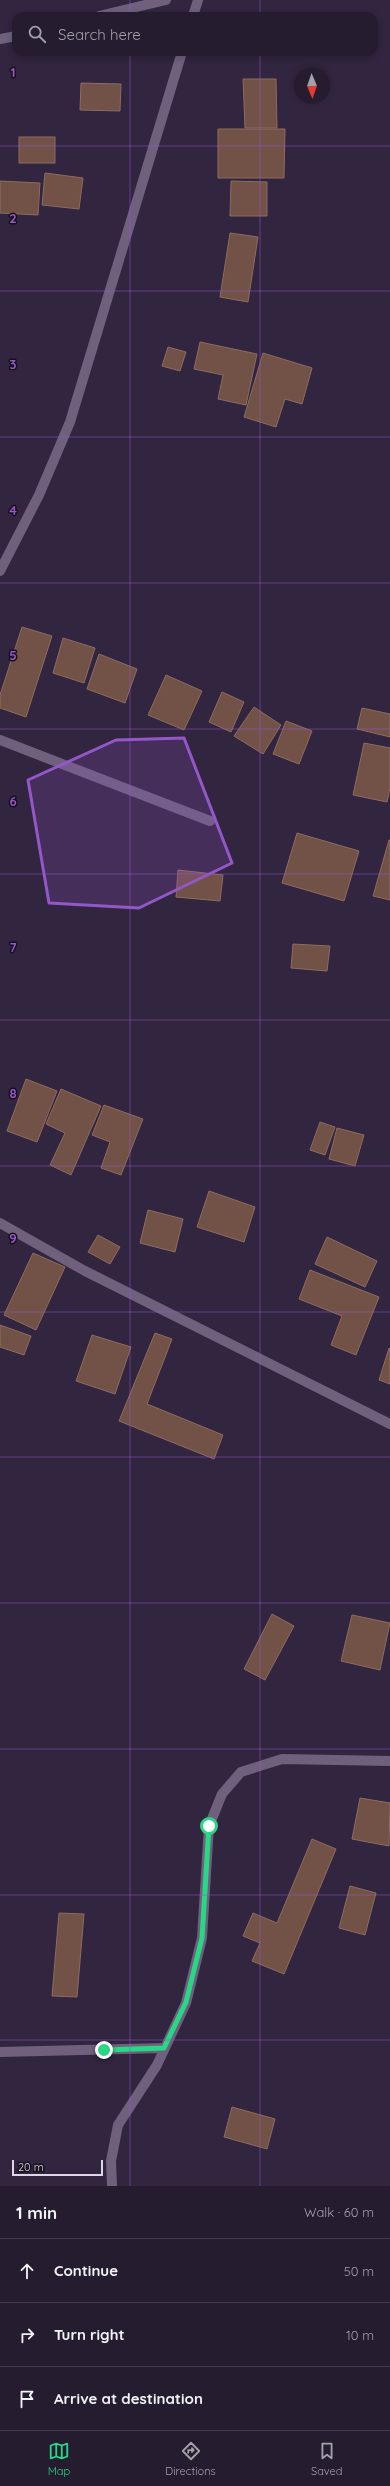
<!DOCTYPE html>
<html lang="en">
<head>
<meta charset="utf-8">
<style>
  body { margin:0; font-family:Quicksand,sans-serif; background:#2d2537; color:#f1f3f6 }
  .compass { position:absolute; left:294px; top:68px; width:36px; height:36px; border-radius:50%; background:#251c2f; box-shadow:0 2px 6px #0003; rotate:178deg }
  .scale { position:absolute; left:12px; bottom:10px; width:91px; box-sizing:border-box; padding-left:4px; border:2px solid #ded7e8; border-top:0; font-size:11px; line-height:14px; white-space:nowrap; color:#ded7e8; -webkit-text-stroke:3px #17111d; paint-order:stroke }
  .stop { position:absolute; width:12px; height:12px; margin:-9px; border:3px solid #27d885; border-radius:50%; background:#fff }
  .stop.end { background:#27d885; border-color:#fff; box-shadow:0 1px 4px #0008 }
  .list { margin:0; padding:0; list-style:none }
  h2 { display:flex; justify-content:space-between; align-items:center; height:52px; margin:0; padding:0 16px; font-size:17px }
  h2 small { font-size:13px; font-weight:400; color:#a3a1aa }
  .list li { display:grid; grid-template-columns:26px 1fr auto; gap:12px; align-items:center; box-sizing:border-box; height:64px; padding:0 16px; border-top:1px solid #423a4b }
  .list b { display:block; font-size:15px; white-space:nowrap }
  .list em { font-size:13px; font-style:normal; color:#a3a1aa }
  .icon { flex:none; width:22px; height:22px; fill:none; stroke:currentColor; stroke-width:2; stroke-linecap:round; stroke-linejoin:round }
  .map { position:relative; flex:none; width:390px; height:2186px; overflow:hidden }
  .search { position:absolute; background:#251c2f; box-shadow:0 2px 6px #0003; left:12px; right:12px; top:12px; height:44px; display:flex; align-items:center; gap:10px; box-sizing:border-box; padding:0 14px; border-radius:12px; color:#a3a1aa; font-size:15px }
  .sheet { height:244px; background:#251c2f }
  nav { display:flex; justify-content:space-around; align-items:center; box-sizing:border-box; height:56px; border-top:1px solid #423a4b; background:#251c2f; font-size:11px; color:#a3a1aa }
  nav a { display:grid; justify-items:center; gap:2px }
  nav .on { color:#27d885 }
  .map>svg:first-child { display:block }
  .building { fill:#725146; stroke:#8e6c60 }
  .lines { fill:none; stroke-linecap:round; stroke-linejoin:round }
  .minor { stroke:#6f617e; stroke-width:10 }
  .route { stroke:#27d885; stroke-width:5 }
  .marked { fill:#9457c9; fill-opacity:0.2; stroke:#9457c9; stroke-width:3; stroke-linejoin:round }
  .grid { fill:none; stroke:#9457c9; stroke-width:1; stroke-opacity:0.55 }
  .grid-label { font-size:13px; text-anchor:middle; font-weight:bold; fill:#9457c9; stroke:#17111d; stroke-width:3; stroke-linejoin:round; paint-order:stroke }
</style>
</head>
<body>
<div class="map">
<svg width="390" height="2186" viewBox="0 0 390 2186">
  <rect width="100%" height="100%" fill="#31253f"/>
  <g class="building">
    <path d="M 243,79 L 276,79 L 277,128 L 245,128 Z"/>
    <path d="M 81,83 L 121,84 L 120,111 L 80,110 Z"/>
    <path d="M 218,129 L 285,129 L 284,178 L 218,178 Z"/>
    <rect x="19" y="137" width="36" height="26"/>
    <path d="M 45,173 L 83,178 L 79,209 L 42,205 Z"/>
    <path d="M 0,181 L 40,183 L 38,215 L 0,213 Z"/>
    <path d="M 231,181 L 267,182 L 267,216 L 230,216 Z"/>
    <path d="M 230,233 L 258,237 L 248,302 L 220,297 Z"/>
    <path d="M 200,342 L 257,354 L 246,405 L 218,399 L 223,375 L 194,369 Z"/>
    <path d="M 168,347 L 186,352 L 180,371 L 162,366 Z"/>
    <path d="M 263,353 L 312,368 L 302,404 L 285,399 L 276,427 L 244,417 Z"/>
    <path d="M 22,627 L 52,636 L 26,717 L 0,708 L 0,695 Z"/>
    <path d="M 63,638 L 95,648 L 84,683 L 53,673 Z"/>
    <path d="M 99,654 L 137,669 L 125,703 L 87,689 Z"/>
    <path d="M 166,675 L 202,691 L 184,730 L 148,715 Z"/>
    <path d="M 222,692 L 244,702 L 231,732 L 209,722 Z"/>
    <path d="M 254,707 L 281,725 L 263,754 L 234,736 Z"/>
    <path d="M 362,708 L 390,714 L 390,737 L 357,729 Z"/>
    <path d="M 286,721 L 312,731 L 299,764 L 273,754 Z"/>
    <path d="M 364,743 L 390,748 L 390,788 L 387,802 L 353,795 Z"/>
    <path d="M 297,833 L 359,851 L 344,901 L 282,883 Z"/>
    <path d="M 389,840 L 390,840 L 390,900 L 373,896 Z"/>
    <path d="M 178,870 L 223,875 L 220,901 L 176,897 Z"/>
    <path d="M 293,944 L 330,946 L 327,971 L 291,968 Z"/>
    <path d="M 26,1079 L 57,1091 L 37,1142 L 7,1131 Z"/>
    <path d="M 61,1089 L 101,1106 L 71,1175 L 50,1165 L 65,1133 L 46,1124 Z"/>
    <path d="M 104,1105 L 143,1119 L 121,1175 L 101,1168 L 110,1142 L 92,1135 Z"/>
    <path d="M 320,1122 L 335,1127 L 325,1155 L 310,1150 Z"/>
    <path d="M 337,1128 L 364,1135 L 355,1166 L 329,1159 Z"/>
    <path d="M 209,1191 L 255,1207 L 244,1242 L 197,1227 Z"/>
    <path d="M 148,1210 L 183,1219 L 175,1252 L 140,1243 Z"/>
    <path d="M 98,1235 L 120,1247 L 110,1264 L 88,1252 Z"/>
    <path d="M 327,1237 L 377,1261 L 365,1287 L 315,1264 Z"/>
    <path d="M 33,1253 L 65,1267 L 36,1330 L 4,1315 Z"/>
    <path d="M 310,1270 L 379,1297 L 356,1355 L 331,1345 L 342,1316 L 299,1299 Z"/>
    <path d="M 0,1325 L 31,1336 L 24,1355 L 0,1347 Z"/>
    <path d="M 155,1333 L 172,1339 L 147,1404 L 223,1435 L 214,1459 L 119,1421 Z"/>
    <path d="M 92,1335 L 131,1347 L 115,1394 L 76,1381 Z"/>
    <path d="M 389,1348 L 390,1349 L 390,1384 L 379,1380 Z"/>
    <path d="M 272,1614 L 294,1626 L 265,1680 L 244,1669 Z"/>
    <path d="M 352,1615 L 390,1623 L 380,1670 L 341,1661 Z"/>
    <path d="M 360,1798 L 390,1803 L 389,1846 L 352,1839 Z"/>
    <path d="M 312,1839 L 336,1849 L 284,1974 L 252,1961 L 260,1943 L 243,1936 L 253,1913 L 277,1923 Z"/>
    <path d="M 350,1886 L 376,1893 L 365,1935 L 339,1928 Z"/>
    <path d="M 59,1913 L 84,1914 L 77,1997 L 52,1996 Z"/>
    <path d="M 232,2107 L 275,2119 L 267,2149 L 224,2137 Z"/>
  </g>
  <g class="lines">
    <g class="minor">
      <path d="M 99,16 L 166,0"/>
      <path d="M 193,16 L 198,0"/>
      <path d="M 0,39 L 16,36"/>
      <path d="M 0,571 L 39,495 L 70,422 L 182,52"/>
      <path d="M 0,740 L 210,821"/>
      <path d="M 0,1223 L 85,1271 L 390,1424"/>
      <path d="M 0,2052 L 164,2048"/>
      <path d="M 112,2186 L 111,2161 L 118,2125 L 157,2065 L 186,2003 L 202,1938 L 209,1826 L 222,1794 L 241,1772 L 282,1759 L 390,1761"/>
    </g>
  </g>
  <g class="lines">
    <path class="route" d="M 104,2050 L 164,2048 L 186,2002 L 202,1938 L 209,1826"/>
  </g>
  <path class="marked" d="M 184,738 L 232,863 L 139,908 L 49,903 L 28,780 L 116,740 Z"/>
  <path class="grid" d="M 130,0 L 130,16M 260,0 L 260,16M 130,52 L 130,2186M 260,52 L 260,2186M 0,146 L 390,146M 0,291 L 390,291M 0,437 L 390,437M 0,583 L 390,583M 0,729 L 390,729M 0,874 L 390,874M 0,1020 L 390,1020M 0,1166 L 390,1166M 0,1312 L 390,1312M 0,1457 L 390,1457M 0,1603 L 390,1603M 0,1749 L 390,1749M 0,1895 L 390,1895M 0,2040 L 390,2040"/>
  <g class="grid-label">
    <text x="13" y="77">1</text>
    <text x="13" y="223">2</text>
    <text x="13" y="369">3</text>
    <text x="13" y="515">4</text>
    <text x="13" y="660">5</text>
    <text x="13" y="806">6</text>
    <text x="13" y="952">7</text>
    <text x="13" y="1098">8</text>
    <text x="13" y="1243">9</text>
  </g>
</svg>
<svg class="compass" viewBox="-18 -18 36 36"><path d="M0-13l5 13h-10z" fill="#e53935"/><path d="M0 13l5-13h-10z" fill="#a3a1aa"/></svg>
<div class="scale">20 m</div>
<div class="stop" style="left:209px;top:1826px"></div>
<div class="stop end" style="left:104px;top:2050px"></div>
<div class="search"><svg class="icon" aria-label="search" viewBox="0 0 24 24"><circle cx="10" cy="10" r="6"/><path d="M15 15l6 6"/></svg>Search here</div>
</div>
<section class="sheet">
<h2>1 min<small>Walk · 60 m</small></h2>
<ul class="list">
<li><svg class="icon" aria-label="ahead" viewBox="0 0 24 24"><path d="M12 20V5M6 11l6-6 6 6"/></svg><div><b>Continue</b></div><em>50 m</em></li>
<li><svg class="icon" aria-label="right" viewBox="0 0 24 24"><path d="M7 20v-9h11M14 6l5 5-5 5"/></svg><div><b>Turn right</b></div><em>10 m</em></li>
<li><svg class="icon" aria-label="arrive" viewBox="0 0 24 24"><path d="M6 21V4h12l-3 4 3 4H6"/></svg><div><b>Arrive at destination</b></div></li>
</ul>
</section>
<nav>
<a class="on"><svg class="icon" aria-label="map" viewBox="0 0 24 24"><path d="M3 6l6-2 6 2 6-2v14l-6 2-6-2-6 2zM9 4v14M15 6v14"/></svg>Map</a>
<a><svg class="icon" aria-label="directions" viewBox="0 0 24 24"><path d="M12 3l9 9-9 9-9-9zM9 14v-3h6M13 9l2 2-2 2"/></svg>Directions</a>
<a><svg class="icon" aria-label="saved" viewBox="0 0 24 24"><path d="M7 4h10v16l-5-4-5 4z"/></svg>Saved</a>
</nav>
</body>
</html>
